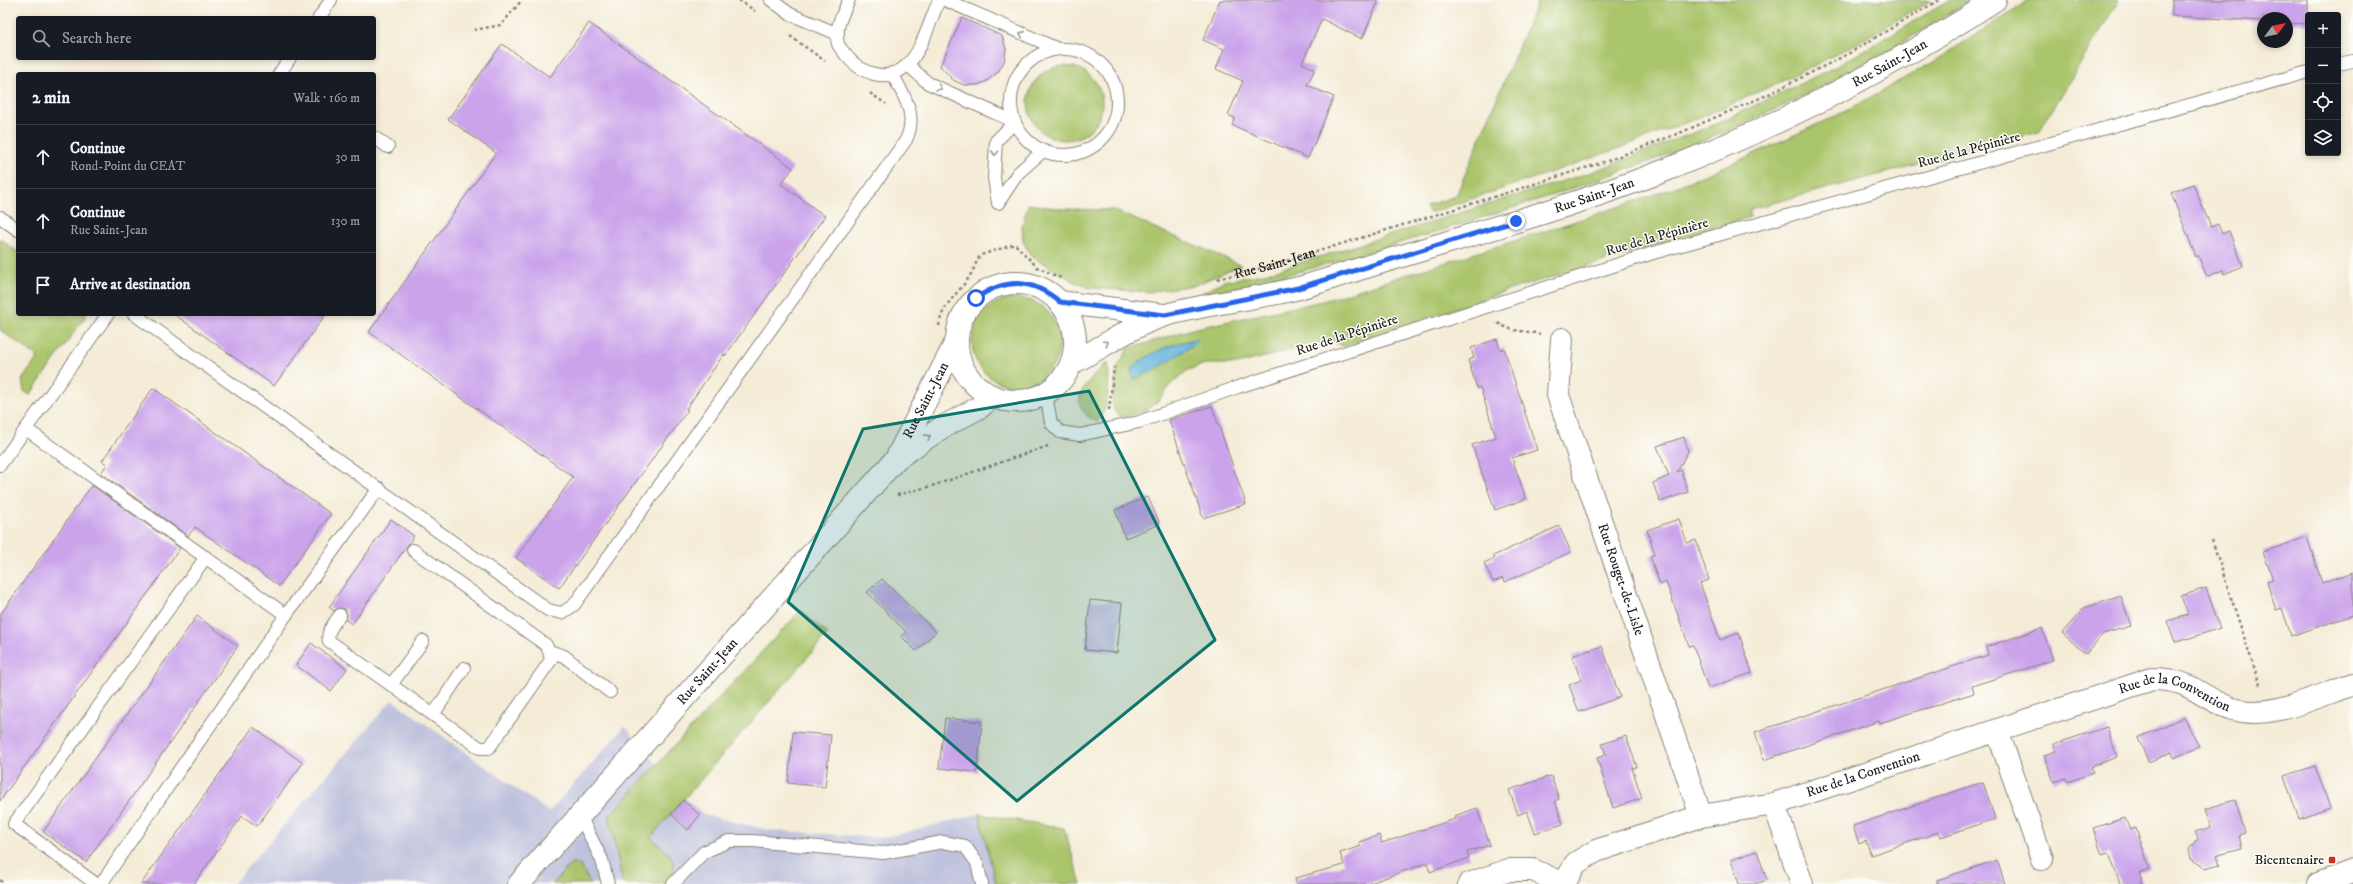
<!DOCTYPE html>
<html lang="en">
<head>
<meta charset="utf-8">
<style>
  body { margin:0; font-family:"IM FELL DW Pica",serif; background:#242831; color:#f1f3f6 }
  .controls { position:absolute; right:12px; top:12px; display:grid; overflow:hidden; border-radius:4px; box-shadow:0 2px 6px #0003 }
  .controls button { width:36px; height:36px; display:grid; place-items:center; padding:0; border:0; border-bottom:1px solid #363941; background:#171b24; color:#f1f3f6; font:20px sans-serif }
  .compass { position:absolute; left:2257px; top:12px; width:36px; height:36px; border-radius:50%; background:#171b24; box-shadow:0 2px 6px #0003; rotate:58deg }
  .stop { position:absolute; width:12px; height:12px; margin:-9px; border:3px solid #2563eb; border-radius:50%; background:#fff }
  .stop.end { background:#2563eb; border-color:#fff; box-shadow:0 1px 4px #0008 }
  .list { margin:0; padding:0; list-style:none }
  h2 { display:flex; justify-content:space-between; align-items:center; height:52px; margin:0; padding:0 16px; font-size:17px }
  h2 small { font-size:13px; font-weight:400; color:#9ea1a6 }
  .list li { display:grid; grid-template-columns:26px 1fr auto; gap:12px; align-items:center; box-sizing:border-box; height:64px; padding:0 16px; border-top:1px solid #363941 }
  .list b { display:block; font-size:15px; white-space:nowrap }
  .list p { margin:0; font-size:13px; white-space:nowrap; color:#9ea1a6 }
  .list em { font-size:13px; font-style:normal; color:#9ea1a6 }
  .icon { flex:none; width:22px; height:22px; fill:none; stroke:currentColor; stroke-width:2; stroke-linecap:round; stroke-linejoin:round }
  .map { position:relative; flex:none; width:2353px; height:884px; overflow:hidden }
  .search { position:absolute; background:#171b24; box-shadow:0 2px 6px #0003; left:16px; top:16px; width:360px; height:44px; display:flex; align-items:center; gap:10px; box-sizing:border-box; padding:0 14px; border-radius:4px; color:#9ea1a6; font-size:15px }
  .panel { position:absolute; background:#171b24; box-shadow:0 2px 6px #0003; left:16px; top:72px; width:360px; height:244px; border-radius:4px }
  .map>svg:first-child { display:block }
  .industrial { fill:#bfc2dd }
  .green { fill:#aac56c; stroke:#637044 }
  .water { fill:#63b4de; stroke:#40687d }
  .building { fill:#caa3eb }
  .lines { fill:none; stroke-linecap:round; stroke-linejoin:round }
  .lane-casing { stroke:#88847a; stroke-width:14 }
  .street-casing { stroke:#88847a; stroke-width:24 }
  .secondary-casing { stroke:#88847a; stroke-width:24 }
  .path { stroke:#88847a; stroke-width:2.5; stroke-dasharray:3 3; stroke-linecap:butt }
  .lane { stroke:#fff; stroke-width:12 }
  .street { stroke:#fff; stroke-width:22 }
  .secondary { stroke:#fff; stroke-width:22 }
  .oneway { stroke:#999 }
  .route { stroke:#2563eb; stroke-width:5 }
  .marked { fill:#0f766e; fill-opacity:0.2; stroke:#0f766e; stroke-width:3; stroke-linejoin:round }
  .poi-dot { fill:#c8321e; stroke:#fdfcf7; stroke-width:1.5 }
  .labels { text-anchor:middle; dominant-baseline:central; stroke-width:3; stroke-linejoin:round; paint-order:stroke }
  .street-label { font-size:14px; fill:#1c1c1c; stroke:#fdfcf7 }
  .poi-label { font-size:14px; fill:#1c1c1c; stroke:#fdfcf7; text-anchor:end }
</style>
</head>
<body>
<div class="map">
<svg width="2353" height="884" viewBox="0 0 2353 884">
  <rect width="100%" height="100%" fill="#fdfcf7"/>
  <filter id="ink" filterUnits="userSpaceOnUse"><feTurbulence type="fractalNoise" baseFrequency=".025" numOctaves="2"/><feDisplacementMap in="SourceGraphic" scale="8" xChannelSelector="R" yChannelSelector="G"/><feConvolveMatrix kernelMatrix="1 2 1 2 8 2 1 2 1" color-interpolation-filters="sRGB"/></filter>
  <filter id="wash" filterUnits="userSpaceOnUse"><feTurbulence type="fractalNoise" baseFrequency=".012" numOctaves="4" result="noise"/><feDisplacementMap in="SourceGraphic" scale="16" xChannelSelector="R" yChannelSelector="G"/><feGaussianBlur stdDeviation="0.9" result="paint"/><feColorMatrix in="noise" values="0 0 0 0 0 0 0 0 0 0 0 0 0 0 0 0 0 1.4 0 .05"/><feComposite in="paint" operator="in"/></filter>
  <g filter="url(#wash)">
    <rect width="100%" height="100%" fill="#f4ecd7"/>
    <path class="industrial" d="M 392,700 L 549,812 L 625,726 L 684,798 L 705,815 L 768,830 L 882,838 L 979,814 L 996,884 L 233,884 Z"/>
    <g class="green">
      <path d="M 1538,0 L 1932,0 C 1893,22 1855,45 1815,65 C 1692,127 1559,170 1429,213 L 1426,206 L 1456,196 Z"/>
      <path d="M 1950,0 L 1970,0 C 1880,60 1782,111 1682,149 C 1623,172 1563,192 1503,211 C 1406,242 1309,271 1210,294 L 1199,295 L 1223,281 L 1264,274 L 1592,172 L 1716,124 L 1839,65 Z"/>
      <path d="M 2029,0 L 2119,0 L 2039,132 L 1750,209 L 1750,217 L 1506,291 L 1343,347 L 1331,340 L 1237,364 L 1205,364 L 1188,370 L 1172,383 L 1160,399 L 1145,411 L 1124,417 L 1118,415 L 1114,410 L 1112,400 L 1118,366 L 1128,349 L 1192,329 L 1323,301 L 1549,230 L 1668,190 L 1747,157 L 1846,111 L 1935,61 Z"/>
      <circle cx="1065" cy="103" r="37"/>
      <path d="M 1028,204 L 1063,209 L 1113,210 L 1241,265 L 1195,285 L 1148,292 L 1090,288 L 1077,283 L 1031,256 L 1023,241 L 1022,227 Z"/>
      <path d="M 0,239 L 18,252 L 18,314 L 87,314 L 30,395 L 24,391 L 22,380 L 38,357 L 0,330 Z"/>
      <circle cx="1016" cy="342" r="44"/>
      <path d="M 1108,363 C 1110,380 1109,410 1097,422 C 1072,409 1076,393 1094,376 C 1098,371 1102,366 1108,363 Z"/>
      <path d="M 801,610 L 828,634 L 651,837 C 666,853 686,861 665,884 L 623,884 L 609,816 Z"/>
      <path d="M 979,814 L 1064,828 L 1081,884 L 996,884 Z"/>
      <path d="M 571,863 L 579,864 L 591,884 L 553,884 Z"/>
    </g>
    <path class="water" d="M 1197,339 L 1198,342 L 1153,371 L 1134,379 L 1131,370 C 1147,352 1174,343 1197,339 Z"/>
    <g id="blocks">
      <g class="building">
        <path d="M 1220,0 L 1379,0 L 1362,39 L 1322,19 L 1302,63 L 1315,69 L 1307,85 L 1334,97 L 1308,158 L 1232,125 L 1235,118 L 1228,115 L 1243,81 L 1216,69 L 1224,49 L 1203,40 Z"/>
        <path d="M 2172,0 L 2308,0 L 2308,24 L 2287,23 L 2287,18 L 2263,18 L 2263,21 L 2172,16 Z"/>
        <path d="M 962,18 L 1002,36 L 1006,49 L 1004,62 L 998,72 L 987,81 L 977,85 L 964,85 L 953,80 L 940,66 Z"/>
        <path d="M 589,23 L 793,168 L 781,184 L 825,216 L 725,356 L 724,354 L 686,409 L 688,410 L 559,588 L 516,558 L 573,477 L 369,332 L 496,153 L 448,119 L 502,44 L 550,77 Z"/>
        <path d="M 2193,184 L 2211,227 L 2218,224 L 2222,234 L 2229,231 L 2243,266 L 2224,274 L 2223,270 L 2207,277 L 2198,255 L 2196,257 L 2171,193 Z"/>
        <path d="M 174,314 L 326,314 L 274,386 Z"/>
        <path d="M 1497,339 L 1500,350 L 1504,348 L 1537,450 L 1512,458 L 1526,499 L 1495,510 L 1472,445 L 1496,437 L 1480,387 L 1477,388 L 1468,360 L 1474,358 L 1471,348 Z"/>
        <path d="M 153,388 L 331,514 L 279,586 L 195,527 L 188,536 L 101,473 L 107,464 L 102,461 Z"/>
        <path d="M 1212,406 L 1246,504 L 1203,518 L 1169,420 Z"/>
        <path d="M 1684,437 L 1688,451 L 1677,472 L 1681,470 L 1688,492 L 1660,502 L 1653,483 L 1669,476 L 1657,446 Z"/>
        <path d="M 92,485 L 180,548 L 0,801 L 0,615 Z"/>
        <path d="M 1148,497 L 1160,524 L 1125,538 L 1115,510 Z"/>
        <path d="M 391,519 L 414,536 L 352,624 L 346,620 L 347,615 L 345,609 L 340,608 L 334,611 L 329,607 Z"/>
        <path d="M 1679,519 L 1687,543 L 1696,540 L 1709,580 L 1700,583 L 1720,640 L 1739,633 L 1752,673 L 1708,688 L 1693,645 L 1689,646 L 1666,582 L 1660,585 L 1650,556 L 1655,554 L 1647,530 Z"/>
        <path d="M 1559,526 L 1571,552 L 1505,582 L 1503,578 L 1493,582 L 1484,563 L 1495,558 L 1493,556 Z"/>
        <path d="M 2307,537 L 2322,583 L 2353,572 L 2353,615 L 2291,636 L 2282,608 L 2276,610 L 2270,592 L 2267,581 L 2273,579 L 2263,552 Z"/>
        <path d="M 882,579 L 936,632 L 916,651 L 901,636 L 906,632 L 867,592 Z"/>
        <path d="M 2206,588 L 2220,628 L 2175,643 L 2167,621 L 2188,615 L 2181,596 Z"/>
        <path d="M 2121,596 L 2131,626 L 2103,634 L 2086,654 L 2062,633 L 2084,608 Z"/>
        <path d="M 1090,600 L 1122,603 L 1117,653 L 1085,650 Z"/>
        <path d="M 197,616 L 238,646 L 86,862 L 43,832 Z"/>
        <path d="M 2042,628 L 2053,660 L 1972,686 L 1974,693 L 1880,723 L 1879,721 L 1764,760 L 1755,732 L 1988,655 L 1986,647 Z"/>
        <path d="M 311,643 L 347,669 L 331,691 L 296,665 Z"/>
        <path d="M 1602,646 L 1620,697 L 1579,712 L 1569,685 L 1581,680 L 1572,656 Z"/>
        <path d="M 2184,717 L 2199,747 L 2174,758 L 2172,752 L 2149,763 L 2138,738 Z"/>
        <path d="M 945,718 L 982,722 L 977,772 L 939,768 Z"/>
        <path d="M 253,727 L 303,763 L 257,826 L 242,816 L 194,884 L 141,884 Z"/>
        <path d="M 2107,727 L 2117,757 L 2091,767 L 2093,773 L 2067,782 L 2066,778 L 2054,782 L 2044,755 L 2056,751 L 2054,744 Z"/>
        <path d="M 793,732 L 831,735 L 825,787 L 788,783 Z"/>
        <path d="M 1626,736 L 1637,767 L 1632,768 L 1642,798 L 1613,808 L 1597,758 L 1606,755 L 1602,744 Z"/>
        <path d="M 2315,766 L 2330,808 L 2299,819 L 2284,776 Z"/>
        <path d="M 1551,776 L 1559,799 L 1555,801 L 1563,824 L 1535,833 L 1527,811 L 1518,815 L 1509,790 Z"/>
        <path d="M 1983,782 L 1995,819 L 1941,837 L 1939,832 L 1871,855 L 1866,841 L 1859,844 L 1853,826 Z"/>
        <path d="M 683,800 L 700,815 L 688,830 L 671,814 Z"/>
        <path d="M 2235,800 L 2245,833 L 2239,835 L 2242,849 L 2217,855 L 2220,864 L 2205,868 L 2191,859 L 2189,849 L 2198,839 L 2195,832 L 2211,827 L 2205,809 Z"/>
        <path d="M 1477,808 L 1490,845 L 1467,852 L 1469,858 L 1430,872 L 1427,863 L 1367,884 L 1296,884 L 1295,878 L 1344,865 L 1340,853 L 1361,846 L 1359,842 L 1379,835 L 1382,843 L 1455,819 L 1454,816 Z"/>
        <path d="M 2125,818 L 2130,830 L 2136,828 L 2150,869 L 2139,873 L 2143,884 L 2120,884 L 2109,853 L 2102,855 L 2093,828 Z"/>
        <path d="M 1757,851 L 1767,880 L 1755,884 L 1739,884 L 1731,860 Z"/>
        <path d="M 1997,860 L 2005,884 L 1937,884 L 1937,880 Z"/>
      </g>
    </g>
  </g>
  <g filter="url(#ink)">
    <use href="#blocks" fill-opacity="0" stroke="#88847a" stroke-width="1"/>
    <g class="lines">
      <defs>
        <g id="lane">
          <path d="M 771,0 L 790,14 L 838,34"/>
          <path d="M 849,0 C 843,13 834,29 838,44 C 839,47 843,51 845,54 C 860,73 886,84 906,66 C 921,54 931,18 939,0"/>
          <path d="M 945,0 L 1058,49"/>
          <path d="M 319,18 L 331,0"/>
          <circle cx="1064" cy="102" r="53"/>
          <path d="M 2338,64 L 2353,61"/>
          <path d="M 908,65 L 928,83 L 1015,122 L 996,141 L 994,178 L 998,203"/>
          <path d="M 279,74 L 290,58"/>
          <path d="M 374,137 L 388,147"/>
          <path d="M 998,203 L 1018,173 L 1043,151"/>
          <path d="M 0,217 L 18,230"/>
          <path d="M 134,314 L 548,610 L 562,613 L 574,605 L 906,140 C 918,114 904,97 892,73"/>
          <path d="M 1046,394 L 1051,423 L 1060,432 L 1080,435 L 1139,422 L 1238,387 L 1653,253 L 2308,72"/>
          <path d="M 26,429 L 286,615"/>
          <path d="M 0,465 L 108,314"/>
          <path d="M 340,615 C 334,624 326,631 329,641 L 480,748 L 489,748 L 551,660 L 549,651 L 546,645 L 413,550"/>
          <path d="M 549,651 L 564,656 L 610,692"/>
          <path d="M 391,685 L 423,641"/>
          <path d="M 433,715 L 464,668"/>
          <path d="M 580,816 L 602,860 L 608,884"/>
          <path d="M 96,884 L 14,824 L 206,557"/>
          <path d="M 101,884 L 286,615 L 379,488"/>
          <path d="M 673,884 L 704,852 L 729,841 L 753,841 L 883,853 L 943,842 L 965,846 L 977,863 L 982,884"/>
        </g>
        <g id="street">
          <path id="s2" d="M 1562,339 L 1558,395 L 1701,816"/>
          <path d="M 1997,730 L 2042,859"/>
          <path d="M 1774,804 L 1802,884"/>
          <path d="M 1469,884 L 1509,870 L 1533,870 L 1563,884"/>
          <path id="s3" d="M 1564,884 L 1576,863 L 1596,851 L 1701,816 L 1774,804 L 2152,679 C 2192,679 2197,696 2230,708 C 2267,722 2317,696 2353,684"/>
          <path d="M 2318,884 L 2353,871"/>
        </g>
        <g id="secondary">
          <circle cx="1016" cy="342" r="59"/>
          <path d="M 1059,302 L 1163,315"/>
          <path id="s4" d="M 1072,363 C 1104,347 1132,325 1166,315 C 1209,303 1255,299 1299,288 C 1321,282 1343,274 1366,267 C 1466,236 1568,208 1666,170 C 1782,124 1891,68 1995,0"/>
          <path d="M 899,457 L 941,428 L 980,407 L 991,397"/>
          <path id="s5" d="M 519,884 L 896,459 L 956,342"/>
        </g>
      </defs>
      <use href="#lane" class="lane-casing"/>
      <use href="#street" class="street-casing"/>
      <use href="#secondary" class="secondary-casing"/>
      <g class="path">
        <path d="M 739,0 L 755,11"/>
        <path d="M 474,30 L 501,25 L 522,0"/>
        <path d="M 790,36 L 825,61"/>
        <path d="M 870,93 L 886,104"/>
        <path id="s1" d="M 1217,279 L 1270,266 L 1503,194 L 1607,161 L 1682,132 L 1767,95 L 1846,55 L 1939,0"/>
        <path d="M 1498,323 C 1514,333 1523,330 1540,334"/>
        <path d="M 939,326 C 942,303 960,293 971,274 C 975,268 976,260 981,255 L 1015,244 L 1037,267 L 1061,278"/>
        <path d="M 1109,410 L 1114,367"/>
        <path d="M 897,495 L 935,485 L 1048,446"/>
        <path d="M 2212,540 L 2261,688"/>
        <path d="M 0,880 L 4,884"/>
      </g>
      <use href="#lane" class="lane"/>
      <use href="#street" class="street"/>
      <use href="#secondary" class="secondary"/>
    </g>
    <defs><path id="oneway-chevron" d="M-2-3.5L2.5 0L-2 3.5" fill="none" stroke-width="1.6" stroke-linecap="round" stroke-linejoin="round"/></defs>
    <g class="oneway">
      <use href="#oneway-chevron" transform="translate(1022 34) rotate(-156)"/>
      <use href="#oneway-chevron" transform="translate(939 88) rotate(25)"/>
      <use href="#oneway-chevron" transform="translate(995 153) rotate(93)"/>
      <use href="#oneway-chevron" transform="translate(1106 343) rotate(-35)"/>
      <use href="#oneway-chevron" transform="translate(928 437) rotate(-34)"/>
    </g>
  </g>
  <g class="lines" filter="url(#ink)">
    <path class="route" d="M 976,298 C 1006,278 1031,278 1060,302 L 1165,315 L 1298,288 L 1516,221"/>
  </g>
  <path class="marked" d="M 1089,391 L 1215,640 L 1017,801 L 788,602 L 863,429 Z"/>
  <rect class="poi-dot" x="2328" y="856" width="8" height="8" rx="2"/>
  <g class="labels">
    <g class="street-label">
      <text stroke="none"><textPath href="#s4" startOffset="875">Rue Saint-Jean</textPath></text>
      <text transform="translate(1969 150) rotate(-15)">Rue de la Pépinière</text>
      <text stroke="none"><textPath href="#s4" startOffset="551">Rue Saint-Jean</textPath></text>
      <text transform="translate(1657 237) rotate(-16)">Rue de la Pépinière</text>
      <text stroke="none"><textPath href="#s1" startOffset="60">Rue Saint-Jean</textPath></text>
      <text transform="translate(1347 335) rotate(-18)">Rue de la Pépinière</text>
      <text stroke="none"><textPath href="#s5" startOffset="634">Rue Saint-Jean</textPath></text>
      <text stroke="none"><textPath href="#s2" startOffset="251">Rue Rouget-de-Lisle</textPath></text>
      <text stroke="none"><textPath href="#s5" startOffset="284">Rue Saint-Jean</textPath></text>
      <text stroke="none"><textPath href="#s3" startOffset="655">Rue de la Convention</textPath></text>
      <text stroke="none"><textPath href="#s3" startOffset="326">Rue de la Convention</textPath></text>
    </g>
    <g class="poi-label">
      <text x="2324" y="860">Bicentenaire</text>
    </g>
  </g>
</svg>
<div class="controls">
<button>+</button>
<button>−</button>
<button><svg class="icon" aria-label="locate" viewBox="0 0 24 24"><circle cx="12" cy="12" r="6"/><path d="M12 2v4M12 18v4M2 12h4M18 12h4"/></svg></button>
<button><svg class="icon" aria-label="layers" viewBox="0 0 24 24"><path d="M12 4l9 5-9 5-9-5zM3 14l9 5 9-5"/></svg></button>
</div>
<svg class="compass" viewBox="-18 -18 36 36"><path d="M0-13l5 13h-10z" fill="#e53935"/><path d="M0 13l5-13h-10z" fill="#9ea1a6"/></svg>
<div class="stop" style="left:976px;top:298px"></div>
<div class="stop end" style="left:1516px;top:221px"></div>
<div class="search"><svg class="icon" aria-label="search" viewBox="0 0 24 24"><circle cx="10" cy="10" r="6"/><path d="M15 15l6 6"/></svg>Search here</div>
<section class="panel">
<h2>2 min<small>Walk · 160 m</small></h2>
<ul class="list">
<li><svg class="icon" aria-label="ahead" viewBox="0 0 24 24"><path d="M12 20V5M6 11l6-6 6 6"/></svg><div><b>Continue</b><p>Rond-Point du CEAT</p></div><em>30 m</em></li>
<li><svg class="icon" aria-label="ahead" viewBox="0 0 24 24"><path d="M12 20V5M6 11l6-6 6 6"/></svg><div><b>Continue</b><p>Rue Saint-Jean</p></div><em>130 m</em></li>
<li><svg class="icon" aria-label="arrive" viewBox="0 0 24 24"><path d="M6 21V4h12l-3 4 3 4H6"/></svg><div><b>Arrive at destination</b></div></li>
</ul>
</section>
</div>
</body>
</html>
